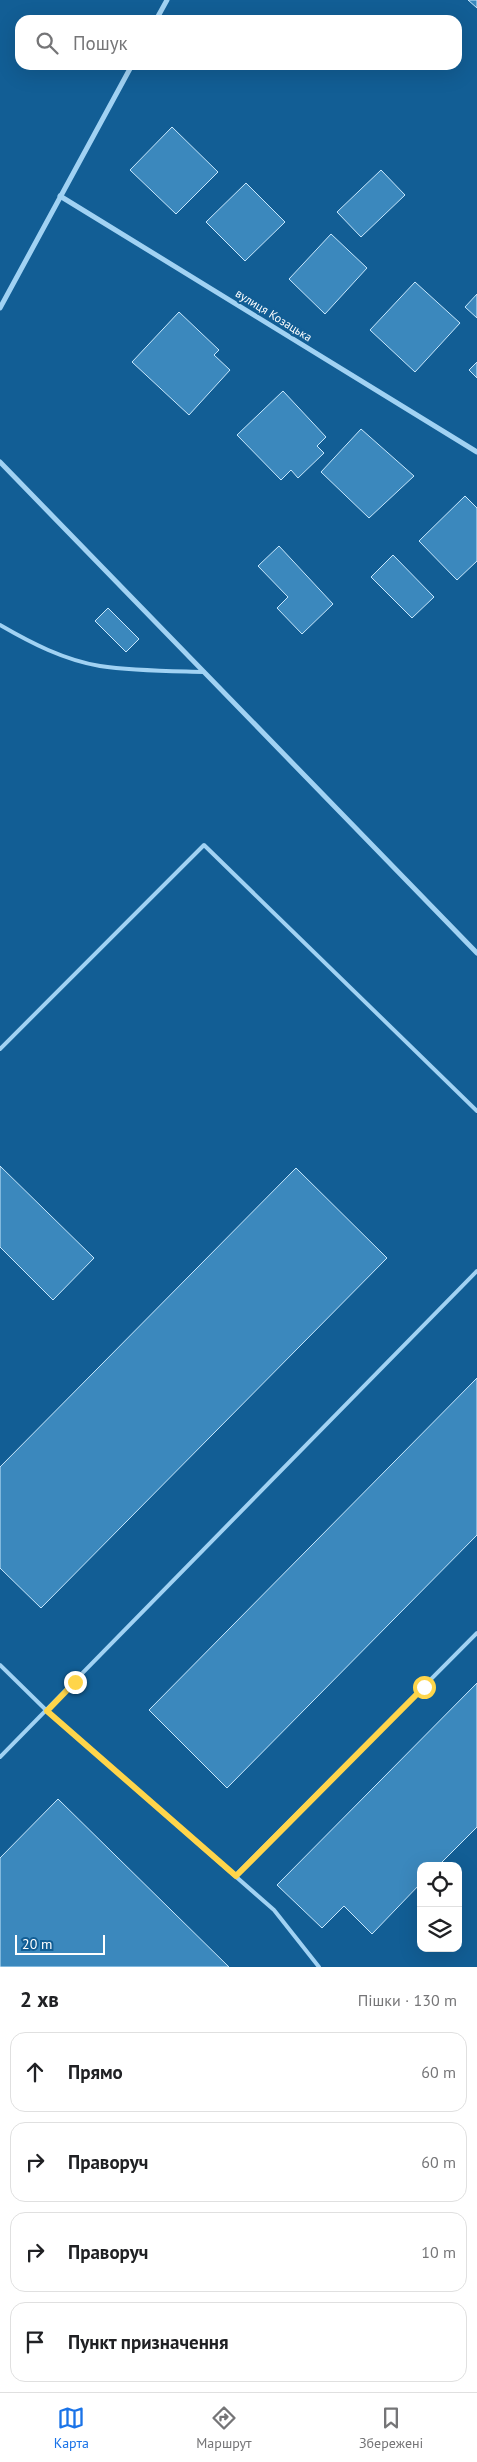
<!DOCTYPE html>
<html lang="uk">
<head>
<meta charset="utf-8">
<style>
  body { margin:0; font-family:"PT Sans",sans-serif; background:#f2f2f2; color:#202124 }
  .controls { position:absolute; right:15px; bottom:15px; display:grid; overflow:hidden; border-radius:10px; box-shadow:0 5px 20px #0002 }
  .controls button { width:45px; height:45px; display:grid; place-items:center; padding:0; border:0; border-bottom:1px solid #e0e0e0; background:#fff; color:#202124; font:25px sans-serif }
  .scale { position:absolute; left:15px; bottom:12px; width:90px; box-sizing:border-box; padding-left:5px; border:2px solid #fff; border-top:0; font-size:14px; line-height:18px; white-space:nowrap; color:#fff; -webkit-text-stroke:4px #125e95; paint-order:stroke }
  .stop { position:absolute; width:15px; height:15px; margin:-11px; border:4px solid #ffd54a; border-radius:50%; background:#fff }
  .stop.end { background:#ffd54a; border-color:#fff; box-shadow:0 1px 5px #0008 }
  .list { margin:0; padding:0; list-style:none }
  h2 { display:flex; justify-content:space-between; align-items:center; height:65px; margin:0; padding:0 20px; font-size:21px }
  h2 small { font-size:16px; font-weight:400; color:#757577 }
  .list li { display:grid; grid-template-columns:32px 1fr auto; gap:15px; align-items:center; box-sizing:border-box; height:80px; margin:0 10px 10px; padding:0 10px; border:1px solid #e0e0e0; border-radius:15px }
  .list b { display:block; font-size:19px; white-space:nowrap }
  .list em { font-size:16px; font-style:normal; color:#757577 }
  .icon { flex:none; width:28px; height:28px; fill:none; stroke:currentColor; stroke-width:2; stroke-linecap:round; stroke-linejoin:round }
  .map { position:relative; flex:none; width:477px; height:1967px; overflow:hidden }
  .search { position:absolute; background:#fff; box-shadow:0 5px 20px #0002; left:15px; right:15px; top:15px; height:55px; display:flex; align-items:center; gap:12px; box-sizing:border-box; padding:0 18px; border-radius:15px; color:#757577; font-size:19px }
  .sheet { height:425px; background:#fff }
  nav { display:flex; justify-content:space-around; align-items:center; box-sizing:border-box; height:70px; border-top:1px solid #e0e0e0; background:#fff; font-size:14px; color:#757577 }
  nav a { display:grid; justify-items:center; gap:2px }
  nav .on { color:#1a73e8 }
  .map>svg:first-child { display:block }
  .building { fill:#3b88bd; stroke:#c8e8fd }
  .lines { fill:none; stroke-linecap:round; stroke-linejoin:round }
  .lane { stroke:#a1d2f3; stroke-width:4 }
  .street { stroke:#a1d2f3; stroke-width:5 }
  .route { stroke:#ffd54a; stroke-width:6 }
  .labels { text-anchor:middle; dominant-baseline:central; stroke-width:4.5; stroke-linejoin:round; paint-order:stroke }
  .street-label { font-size:12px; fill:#fff; stroke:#125e95 }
</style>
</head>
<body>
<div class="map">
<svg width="477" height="1967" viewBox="0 0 477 1967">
  <rect width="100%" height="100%" fill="#125e95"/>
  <g class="building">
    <path d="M 468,0 L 477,0 L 477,8 Z"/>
    <path d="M 172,127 L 218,172 L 176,214 L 130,170 Z"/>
    <path d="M 381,170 L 405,195 L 361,237 L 337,212 Z"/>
    <path d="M 246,183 L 285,222 L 245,261 L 206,222 Z"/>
    <path d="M 331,234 L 367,268 L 325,314 L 289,279 Z"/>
    <path d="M 415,282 L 460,323 L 415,372 L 370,330 Z"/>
    <path d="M 477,294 L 477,318 L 465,307 Z"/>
    <path d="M 179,312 L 219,350 L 214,355 L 230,370 L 189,415 L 132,362 Z"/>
    <path d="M 477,362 L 477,378 L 469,370 Z"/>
    <path d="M 283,391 L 326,437 L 317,446 L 324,453 L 298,478 L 291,470 L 281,480 L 237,435 Z"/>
    <path d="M 361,429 L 414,476 L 369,518 L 321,472 Z"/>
    <path d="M 465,496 L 477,508 L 477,561 L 457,580 L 419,541 Z"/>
    <path d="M 279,546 L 333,604 L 302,634 L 277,608 L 288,597 L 258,566 Z"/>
    <path d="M 393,555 L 434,597 L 412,618 L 371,577 Z"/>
    <path d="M 108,608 L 139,639 L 126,652 L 95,621 Z"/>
    <path d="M 0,1166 L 94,1258 L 53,1300 L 0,1247 Z"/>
    <path d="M 296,1168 L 387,1258 L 41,1608 L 0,1568 L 0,1467 Z"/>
    <path d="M 477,1378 L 477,1535 L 227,1788 L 149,1710 Z"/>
    <path d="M 477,1683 L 477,1827 L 438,1866 L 421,1866 L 421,1883 L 372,1934 L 344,1906 L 322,1928 L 277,1885 Z"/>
    <path d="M 58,1799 L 229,1967 L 0,1967 L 0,1858 Z"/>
  </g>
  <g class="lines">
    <g class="lane">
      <path d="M 0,625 C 31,643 64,660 100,666 C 134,671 169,671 204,672"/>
      <path d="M 0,1049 L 204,845 L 477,1111"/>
      <path d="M 0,1665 L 47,1711 L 274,1910 L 319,1967"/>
      <path d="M 0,1757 L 477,1271"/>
      <path d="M 236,1875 L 477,1633"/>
    </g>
    <g class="street">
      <path d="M 156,20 L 167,0"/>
      <path d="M 60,196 L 477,452"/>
      <path d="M 0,308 L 132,65"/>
      <path d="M 0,462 L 477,953"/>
    </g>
  </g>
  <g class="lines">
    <path class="route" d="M 75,1682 L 47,1711 L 236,1876 L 424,1687"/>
  </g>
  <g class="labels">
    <g class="street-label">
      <text transform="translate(274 315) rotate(32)">вулиця Козацька</text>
    </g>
  </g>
</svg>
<div class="controls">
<button><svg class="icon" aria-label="locate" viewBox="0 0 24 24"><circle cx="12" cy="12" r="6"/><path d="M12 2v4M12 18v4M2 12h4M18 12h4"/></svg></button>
<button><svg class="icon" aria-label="layers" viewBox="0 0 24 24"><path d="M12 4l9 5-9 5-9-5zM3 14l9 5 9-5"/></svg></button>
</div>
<div class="scale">20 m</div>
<div class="stop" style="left:424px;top:1687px"></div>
<div class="stop end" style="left:75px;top:1682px"></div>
<div class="search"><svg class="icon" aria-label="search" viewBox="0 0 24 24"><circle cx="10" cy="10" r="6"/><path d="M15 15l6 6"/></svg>Пошук</div>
</div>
<section class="sheet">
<h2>2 хв<small>Пішки · 130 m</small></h2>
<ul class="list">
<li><svg class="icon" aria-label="ahead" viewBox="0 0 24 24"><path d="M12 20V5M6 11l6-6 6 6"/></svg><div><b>Прямо</b></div><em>60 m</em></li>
<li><svg class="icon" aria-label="right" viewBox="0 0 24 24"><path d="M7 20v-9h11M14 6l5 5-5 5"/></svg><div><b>Праворуч</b></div><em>60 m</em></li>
<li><svg class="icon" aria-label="right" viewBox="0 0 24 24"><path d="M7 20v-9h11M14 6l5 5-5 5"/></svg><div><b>Праворуч</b></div><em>10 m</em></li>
<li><svg class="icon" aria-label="arrive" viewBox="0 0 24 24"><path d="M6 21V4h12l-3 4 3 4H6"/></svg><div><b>Пункт призначення</b></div></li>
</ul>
</section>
<nav>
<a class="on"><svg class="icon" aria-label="map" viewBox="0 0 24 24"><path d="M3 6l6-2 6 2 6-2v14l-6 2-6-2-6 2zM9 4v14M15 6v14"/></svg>Карта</a>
<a><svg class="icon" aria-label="directions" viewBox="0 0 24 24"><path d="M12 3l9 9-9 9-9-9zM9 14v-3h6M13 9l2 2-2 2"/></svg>Маршрут</a>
<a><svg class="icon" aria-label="saved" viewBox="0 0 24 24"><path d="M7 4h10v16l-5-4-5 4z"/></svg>Збережені</a>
</nav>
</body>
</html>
